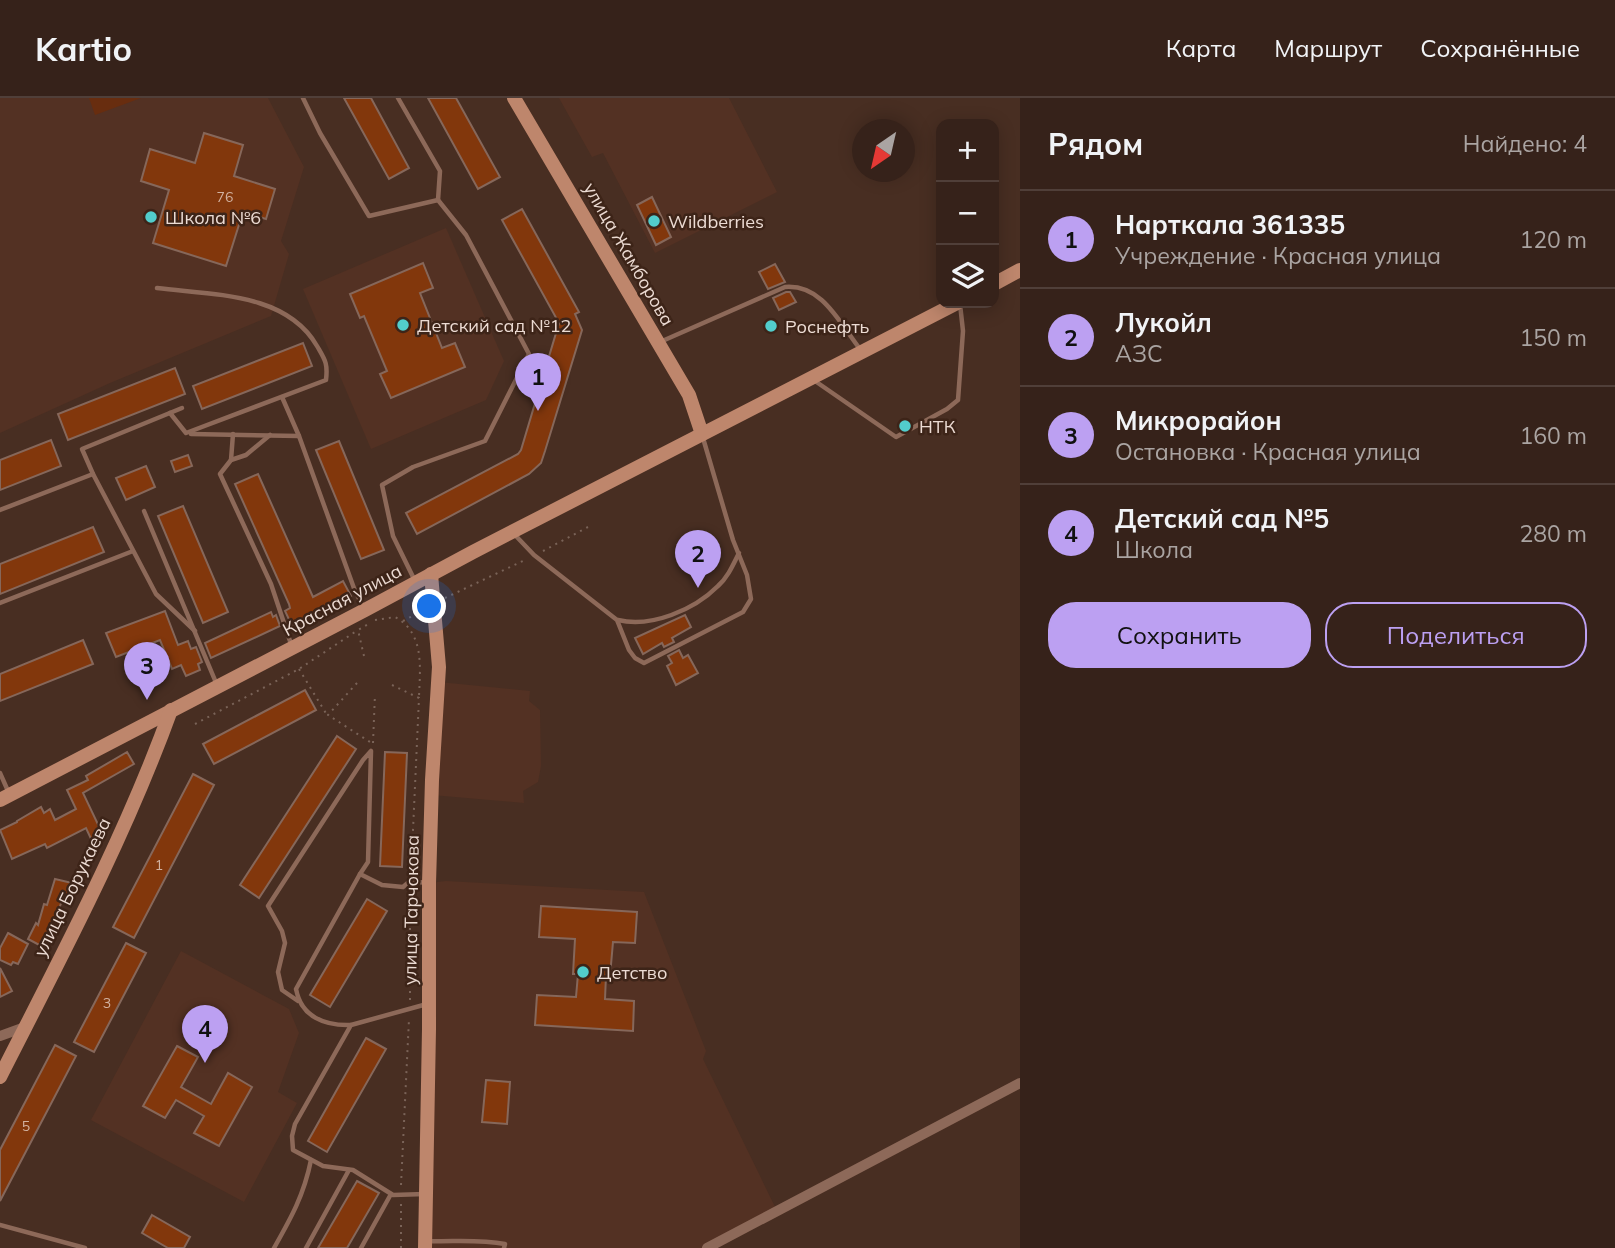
<!DOCTYPE html>
<html lang="ru">
<head>
<meta charset="utf-8">
<style>
  body { margin:0; font-family:Mulish,sans-serif; background:#3d2a23; color:#f1f3f6 }
  .controls { position:absolute; right:21px; top:21px; display:grid; overflow:hidden; border-radius:14px; box-shadow:0 4px 18px #0003 }
  .controls button { width:63px; height:63px; display:grid; place-items:center; padding:0; border:0; border-bottom:2px solid #503f39; background:#36221a; color:#f1f3f6; font:35px sans-serif }
  .compass { position:absolute; left:852px; top:21px; width:63px; height:63px; border-radius:50%; background:#36221a; box-shadow:0 4px 18px #0003; rotate:214deg }
  .you { position:absolute; left:430px; top:509px; width:24px; height:24px; margin:-18px; border:5px solid #fff; border-radius:50%; background:#1a73e8; box-shadow:0 0 0 10px #1a73e833 }
  .badge { display:grid; place-items:center; width:46px; height:46px; border-radius:50%; background:#bca0f2; color:#111; font-size:23px; font-weight:700 }
  .pin { position:absolute; translate:-50% -58px; filter:drop-shadow(0 2px 4px #0008) }
  .pin::after { content:''; position:absolute; top:37px; width:24px; height:21px; background:inherit; clip-path:polygon(0 0,100% 0,50% 100%) }
  .list { margin:0; padding:0; list-style:none }
  h2 { display:flex; justify-content:space-between; align-items:center; height:91px; margin:0; padding:0 28px; font-size:30px }
  h2 small { font-size:23px; font-weight:400; color:#aaa4a2 }
  .list li { display:grid; grid-template-columns:46px 1fr auto; gap:21px; align-items:center; box-sizing:border-box; height:98px; padding:0 28px; border-top:2px solid #503f39 }
  .list b { display:block; font-size:26px; white-space:nowrap }
  .list p { margin:0; font-size:23px; white-space:nowrap; color:#aaa4a2 }
  .list em { font-size:23px; font-style:normal; color:#aaa4a2 }
  .actions { display:flex; gap:14px; padding:21px 28px }
  .actions a { flex:1; padding:16px 0; border:2px solid #bca0f2; border-radius:28px; text-align:center; font-size:24px; color:#bca0f2 }
  .actions .main { background:#bca0f2; color:#111 }
  .icon { flex:none; width:38px; height:38px; fill:none; stroke:currentColor; stroke-width:2; stroke-linecap:round; stroke-linejoin:round }
  .map { position:relative; flex:none; width:1020px; height:1150px; overflow:hidden }
  header { display:flex; align-items:center; gap:42px; box-sizing:border-box; height:98px; padding:0 35px; background:#36221a; border-bottom:2px solid #503f39 }
  header strong { font-size:33px }
  nav { display:flex; gap:38px; margin-inline-start:auto; font-size:24px }
  main { display:flex }
  aside { flex:1; background:#36221a }
  .map>svg:first-child { display:block }
  .built { fill:#533123 }
  .green { fill:#682d0f }
  .building { fill:#82370c; stroke:#86675a; stroke-width:2 }
  .lines { fill:none; stroke-linecap:round; stroke-linejoin:round }
  .path { stroke:#7a6358; stroke-width:2; stroke-dasharray:2 5; stroke-linecap:butt }
  .lane { stroke:#8d6959; stroke-width:4.5 }
  .street { stroke:#8d6959; stroke-width:10 }
  .secondary { stroke:#be866c; stroke-width:14 }
  .poi-dot { fill:#52cdcc; stroke:#3d2418; stroke-width:2.5 }
  .labels { text-anchor:middle; dominant-baseline:central; stroke-width:5; stroke-linejoin:round; paint-order:stroke }
  .number-label { font-size:14px; fill:#d2b2a1 }
  .poi-label { font-size:18px; fill:#ecdbd3; stroke:#3d2418; text-anchor:start }
  .street-label { font-size:18px; fill:#ecdbd3; stroke:#3d2418 }
</style>
</head>
<body>
<header>
<strong>Kartio</strong>
<nav><a>Карта</a><a>Маршрут</a><a>Сохранённые</a></nav>
</header>
<main>
<div class="map">
<svg width="1020" height="1150" viewBox="0 0 1020 1150">
  <rect width="100%" height="100%" fill="#482e22"/>
  <g class="built">
    <path d="M 0,0 L 268,0 L 304,69 L 281,143 L 289,156 L 271,218 L 110,285 L 0,335 Z"/>
    <path d="M 559,0 L 729,0 L 777,94 L 655,155 L 603,55 L 592,59 Z"/>
    <path d="M 446,130 L 504,263 L 486,302 L 371,351 L 303,191 Z"/>
    <path d="M 439,584 L 530,593 L 529,603 L 540,612 L 541,668 L 538,684 L 523,693 L 524,705 L 432,697 Z"/>
    <path d="M 446,783 L 644,794 L 706,953 L 703,961 L 777,1113 L 707,1150 L 425,1150 L 429,785 Z"/>
    <path d="M 181,853 L 289,911 L 299,935 L 278,994 L 297,1005 L 244,1104 L 91,1022 Z"/>
  </g>
  <path class="green" d="M 89,0 L 141,0 L 95,17 Z"/>
  <g class="building">
    <path d="M 344,0 L 371,0 L 409,70 L 389,81 Z"/>
    <path d="M 428,0 L 456,0 L 500,79 L 478,91 Z"/>
    <path d="M 204,35 L 243,47 L 234,78 L 275,91 L 266,121 L 243,114 L 226,168 L 153,145 L 169,92 L 141,83 L 150,51 L 195,65 Z"/>
    <path d="M 652,99 L 671,139 L 656,147 L 637,107 Z"/>
    <path d="M 522,111 L 579,214 L 575,216 L 582,232 L 545,353 L 541,365 L 529,376 L 417,436 L 406,415 L 518,356 L 521,352 L 559,225 L 502,122 Z"/>
    <path d="M 423,165 L 433,190 L 420,195 L 442,250 L 455,245 L 465,269 L 391,300 L 380,276 L 387,273 L 364,218 L 360,220 L 350,196 Z"/>
    <path d="M 775,166 L 785,184 L 768,191 L 759,174 Z"/>
    <path d="M 786,194 L 790,194 L 796,204 L 779,212 L 773,200 Z"/>
    <path d="M 303,245 L 312,268 L 202,311 L 193,288 Z"/>
    <path d="M 175,270 L 185,296 L 68,342 L 58,316 Z"/>
    <path d="M 51,342 L 61,368 L 0,392 L 0,362 Z"/>
    <path d="M 339,343 L 384,452 L 361,461 L 316,352 Z"/>
    <path d="M 188,357 L 192,368 L 175,374 L 171,363 Z"/>
    <path d="M 146,368 L 155,389 L 126,402 L 116,380 Z"/>
    <path d="M 258,376 L 313,499 L 343,483 L 351,498 L 292,528 L 285,513 L 290,510 L 289,506 L 235,386 Z"/>
    <path d="M 183,408 L 228,514 L 203,525 L 158,418 Z"/>
    <path d="M 93,429 L 104,454 L 0,496 L 0,466 Z"/>
    <path d="M 165,513 L 178,547 L 188,543 L 191,551 L 196,549 L 202,564 L 198,566 L 200,572 L 186,578 L 181,567 L 172,571 L 160,542 L 116,559 L 106,535 Z"/>
    <path d="M 271,514 L 273,519 L 276,517 L 280,528 L 211,560 L 205,545 Z"/>
    <path d="M 685,517 L 691,529 L 672,540 L 674,544 L 664,549 L 662,545 L 643,556 L 635,540 Z"/>
    <path d="M 83,542 L 93,566 L 0,603 L 0,576 Z"/>
    <path d="M 679,552 L 683,560 L 688,557 L 698,575 L 676,587 L 667,568 L 672,565 L 668,558 Z"/>
    <path d="M 305,592 L 316,612 L 214,666 L 203,646 Z"/>
    <path d="M 337,638 L 356,651 L 259,800 L 240,787 Z"/>
    <path d="M 127,654 L 134,666 L 83,695 L 104,739 L 93,745 L 86,730 L 47,750 L 45,746 L 12,761 L 0,732 L 17,724 L 17,723 L 41,709 L 44,715 L 50,711 L 55,722 L 76,711 L 67,692 L 88,682 L 86,678 Z"/>
    <path d="M 385,654 L 407,655 L 402,769 L 380,768 Z"/>
    <path d="M 193,676 L 214,687 L 134,840 L 113,829 Z"/>
    <path d="M 55,781 L 72,785 L 68,798 L 64,797 L 45,850 L 28,841 L 36,825 L 38,827 L 44,806 L 47,807 Z"/>
    <path d="M 367,801 L 387,813 L 330,909 L 310,897 Z"/>
    <path d="M 541,808 L 637,814 L 635,845 L 613,844 L 610,878 L 606,877 L 605,901 L 634,903 L 633,933 L 535,927 L 537,897 L 576,899 L 578,876 L 573,876 L 575,841 L 539,839 Z"/>
    <path d="M 8,835 L 28,846 L 18,866 L 13,864 L 11,867 L 0,862 L 0,850 Z"/>
    <path d="M 126,845 L 146,855 L 94,954 L 74,944 Z"/>
    <path d="M 0,870 L 12,893 L 0,899 Z"/>
    <path d="M 366,940 L 386,951 L 327,1054 L 308,1043 Z"/>
    <path d="M 55,947 L 76,958 L 0,1103 L 0,1052 Z"/>
    <path d="M 177,948 L 198,959 L 181,989 L 211,1006 L 228,975 L 252,989 L 219,1048 L 194,1035 L 204,1018 L 176,1002 L 165,1020 L 143,1008 Z"/>
    <path d="M 486,982 L 510,984 L 507,1026 L 482,1024 Z"/>
    <path d="M 357,1083 L 379,1095 L 347,1150 L 318,1150 Z"/>
    <path d="M 152,1117 L 190,1139 L 184,1150 L 168,1150 L 142,1135 Z"/>
  </g>
  <g class="lines">
    <g class="path">
      <path d="M 543,453 L 588,429"/>
      <path d="M 445,500 L 525,462"/>
      <path d="M 375,522 L 395,519 C 425,535 420,570 419,599"/>
      <path d="M 403,523 L 422,513"/>
      <path d="M 364,558 L 358,532 L 370,525"/>
      <path d="M 299,571 L 327,617"/>
      <path d="M 357,585 L 328,617 L 370,644"/>
      <path d="M 392,587 L 419,600 L 411,776"/>
      <path d="M 195,626 L 299,571 L 358,532"/>
      <path d="M 373,645 L 375,596"/>
      <path d="M 410,902 L 410,795"/>
      <path d="M 401,1087 L 409,921"/>
      <path d="M 401,1150 L 401,1106"/>
    </g>
    <g class="lane">
      <path d="M 303,0 L 320,35 L 369,118 L 438,102 L 466,137 L 529,256 L 485,343 L 413,369 L 382,387 L 393,438 L 414,481"/>
      <path d="M 398,0 L 440,73 L 438,102"/>
      <path d="M 157,190 C 211,197 286,194 317,248 C 325,262 328,265 326,282 L 186,335 L 170,315"/>
      <path d="M 660,244 L 785,189 C 822,186 839,224 860,251"/>
      <path d="M 815,283 L 896,339 L 947,311 L 958,302 L 963,233 L 960,206"/>
      <path d="M 282,299 L 299,338 L 355,493 L 364,510"/>
      <path d="M 191,336 L 299,338"/>
      <path d="M 233,336 L 231,362 L 220,376 L 271,486 L 291,546"/>
      <path d="M 231,362 L 246,357 L 270,337"/>
      <path d="M 93,376 L 82,351 L 182,310"/>
      <path d="M 0,412 L 93,376 L 156,496 L 195,533"/>
      <path d="M 144,413 L 217,587"/>
      <path d="M 515,437 L 534,457 L 617,522 L 629,552 L 635,560 L 644,565 L 743,514 L 751,501 L 747,477 L 733,442 L 703,340"/>
      <path d="M 0,505 L 133,453"/>
      <path d="M 618,522 C 651,530 694,512 718,488 C 728,479 733,467 739,455"/>
      <path d="M 0,675 L 8,693"/>
      <path d="M 298,903 L 282,892 L 278,874 L 285,845 L 282,833 L 268,808 L 363,662 L 371,653 L 368,764 L 360,776 L 382,787 L 403,789 L 410,783 L 427,785"/>
      <path d="M 351,927 C 325,928 301,919 296,891 L 360,776"/>
      <path d="M 425,1096 L 393,1097 L 353,1072 L 323,1068 L 293,1052 L 292,1038 L 295,1026 L 351,927 L 427,906"/>
      <path d="M 0,1127 L 85,1150"/>
      <path d="M 427,1143 C 453,1144 478,1141 505,1146 L 504,1150"/>
      <path d="M 274,1150 C 291,1120 304,1097 311,1062"/>
      <path d="M 306,1150 L 349,1072"/>
      <path d="M 361,1150 L 391,1096"/>
    </g>
    <g class="street">
      <path d="M 0,938 L 25,929"/>
      <path d="M 707,1150 L 1020,985"/>
    </g>
    <g class="secondary">
      <path d="M 514,0 L 689,297 L 702,336"/>
      <path d="M 994,186 L 1020,172"/>
      <path d="M 0,702 L 365,512 L 473,454 L 957,205"/>
      <path d="M 0,979 C 61,859 125,739 171,612"/>
      <path d="M 425,1150 L 429,931 L 429,785 L 432,682 L 439,569 L 431,476"/>
    </g>
  </g>
  <g class="poi-dot">
    <circle cx="151" cy="119" r="7"/>
    <circle cx="654" cy="123" r="7"/>
    <circle cx="403" cy="227" r="7"/>
    <circle cx="771" cy="228" r="7"/>
    <circle cx="905" cy="328" r="7"/>
    <circle cx="583" cy="874" r="7"/>
  </g>
  <g class="labels">
    <g class="number-label">
      <text x="225" y="99">76</text>
      <text x="159" y="767">1</text>
      <text x="107" y="905">3</text>
      <text x="26" y="1028">5</text>
    </g>
    <g class="poi-label">
      <text x="165" y="119">Школа №6</text>
      <text x="668" y="123">Wildberries</text>
      <text x="417" y="227">Детский сад №12</text>
      <text x="785" y="228">Роснефть</text>
      <text x="919" y="328">НТК</text>
      <text x="597" y="874">Детство</text>
    </g>
    <g class="street-label">
      <text transform="translate(629 156) rotate(60)">улица Жамборова</text>
      <text transform="translate(342 502) rotate(-28)">Красная улица</text>
      <text transform="translate(72 789) rotate(-64)">улица Борукаева</text>
      <text transform="translate(411 812) rotate(-89)">улица Тарчокова</text>
    </g>
  </g>
</svg>
<div class="controls">
<button>+</button>
<button>−</button>
<button><svg class="icon" aria-label="layers" viewBox="0 0 24 24"><path d="M12 4l9 5-9 5-9-5zM3 14l9 5 9-5"/></svg></button>
</div>
<svg class="compass" viewBox="-18 -18 36 36"><path d="M0-13l5 13h-10z" fill="#e53935"/><path d="M0 13l5-13h-10z" fill="#aaa4a2"/></svg>
<div class="you"></div>
<div class="pin badge" style="left:538px;top:313px">1</div>
<div class="pin badge" style="left:698px;top:490px">2</div>
<div class="pin badge" style="left:147px;top:602px">3</div>
<div class="pin badge" style="left:205px;top:965px">4</div>
</div>
<aside>
<h2>Рядом<small>Найдено: 4</small></h2>
<ul class="list">
<li><span class="badge">1</span><div><b>Нарткала 361335</b><p>Учреждение · Красная улица</p></div><em>120 m</em></li>
<li><span class="badge">2</span><div><b>Лукойл</b><p>АЗС</p></div><em>150 m</em></li>
<li><span class="badge">3</span><div><b>Микрорайон</b><p>Остановка · Красная улица</p></div><em>160 m</em></li>
<li><span class="badge">4</span><div><b>Детский сад №5</b><p>Школа</p></div><em>280 m</em></li>
</ul>
<div class="actions"><a class="main">Сохранить</a><a>Поделиться</a></div>
</aside>
</main>
</body>
</html>
